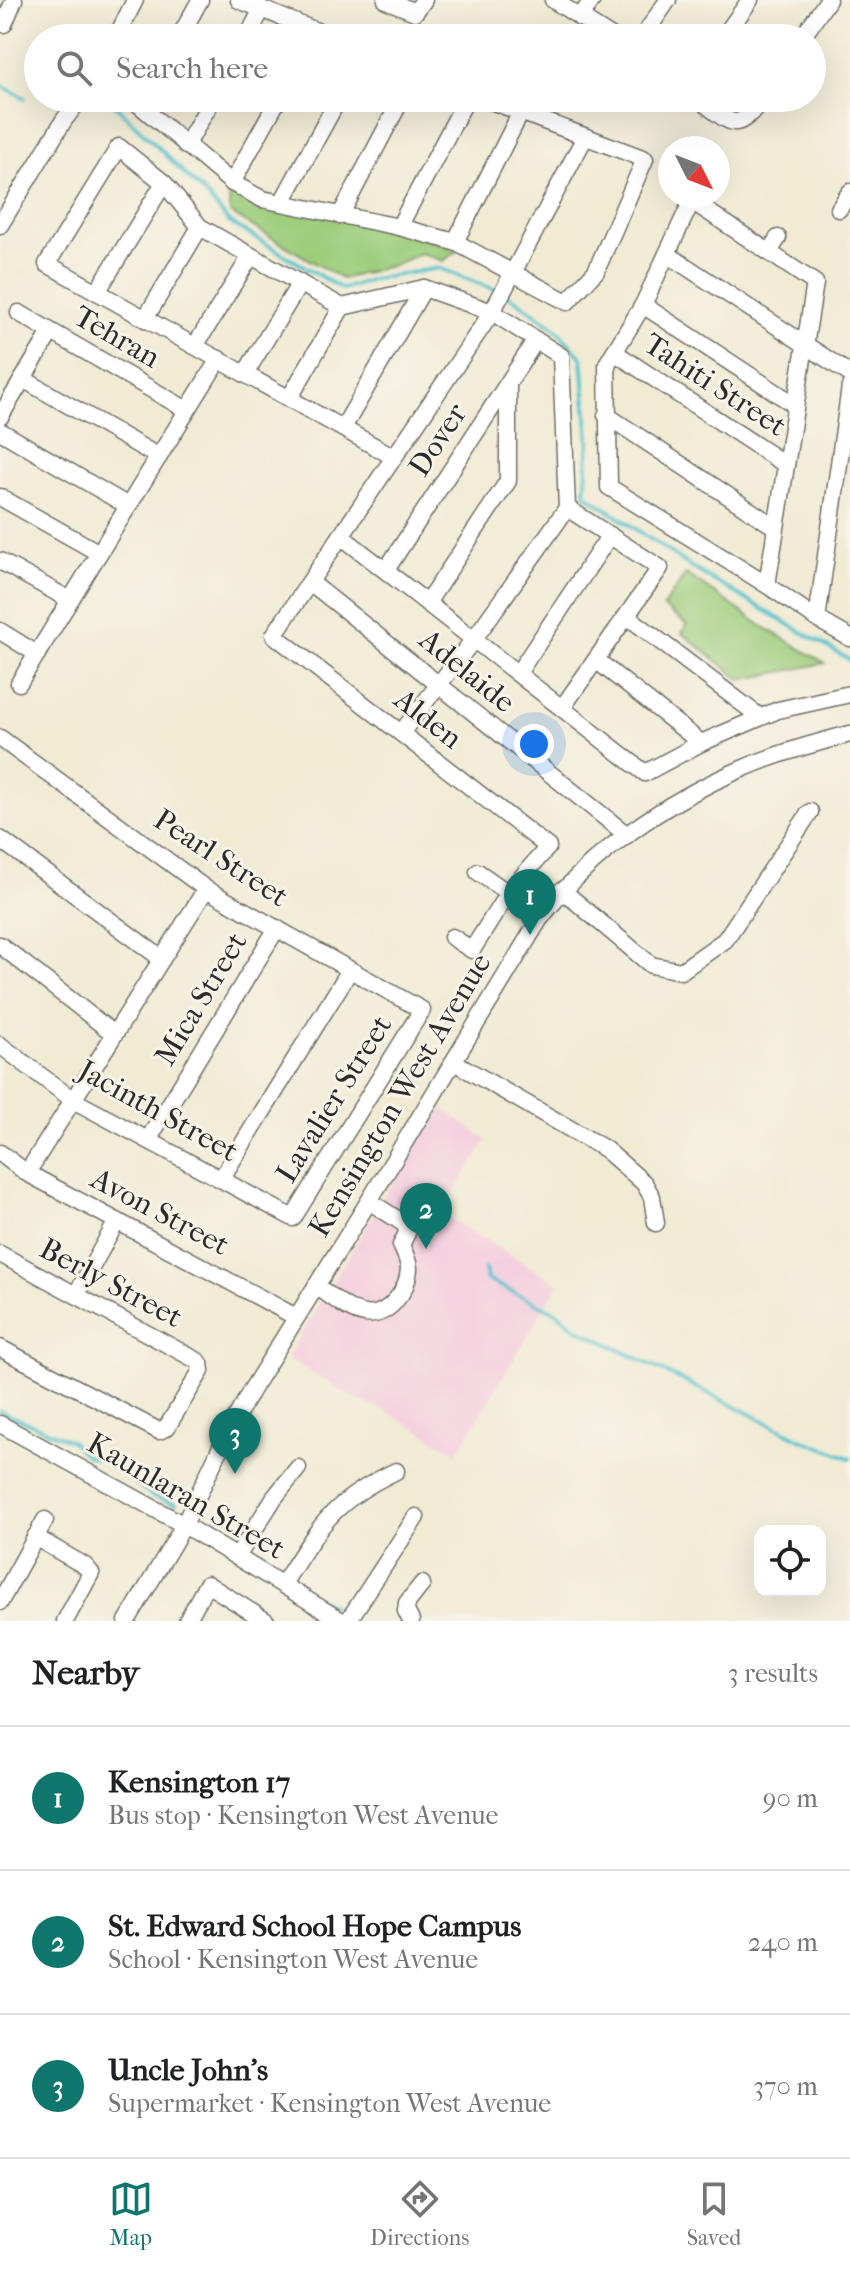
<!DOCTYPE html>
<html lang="en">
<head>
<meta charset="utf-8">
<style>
  body { margin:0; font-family:"IM FELL French Canon",serif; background:#f6f6f6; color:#202124 }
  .controls { position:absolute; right:24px; bottom:24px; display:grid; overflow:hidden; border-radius:16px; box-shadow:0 8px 32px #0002 }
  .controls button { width:72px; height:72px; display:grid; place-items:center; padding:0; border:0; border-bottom:2px solid #e0e0e0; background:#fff; color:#202124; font:40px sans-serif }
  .compass { position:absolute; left:658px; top:136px; width:72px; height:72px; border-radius:50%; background:#fff; box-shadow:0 8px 32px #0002; rotate:132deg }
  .you { position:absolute; left:534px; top:744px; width:28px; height:28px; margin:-20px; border:6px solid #fff; border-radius:50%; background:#1a73e8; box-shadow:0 0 0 12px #1a73e833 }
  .badge { display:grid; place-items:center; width:52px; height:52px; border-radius:50%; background:#0f766e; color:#fff; font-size:26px; font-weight:700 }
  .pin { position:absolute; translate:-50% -66px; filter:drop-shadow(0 2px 4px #0008) }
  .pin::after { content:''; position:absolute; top:42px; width:28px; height:24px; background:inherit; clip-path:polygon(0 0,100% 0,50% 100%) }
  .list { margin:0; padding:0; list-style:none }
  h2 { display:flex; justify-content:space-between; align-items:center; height:104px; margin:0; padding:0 32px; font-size:34px }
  h2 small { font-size:26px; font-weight:400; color:#757577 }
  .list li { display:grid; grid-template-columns:52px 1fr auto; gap:24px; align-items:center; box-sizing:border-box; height:144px; padding:0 32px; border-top:2px solid #e0e0e0 }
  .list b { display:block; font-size:30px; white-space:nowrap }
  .list p { margin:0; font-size:26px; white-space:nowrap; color:#757577 }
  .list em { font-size:26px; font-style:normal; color:#757577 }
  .icon { flex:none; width:44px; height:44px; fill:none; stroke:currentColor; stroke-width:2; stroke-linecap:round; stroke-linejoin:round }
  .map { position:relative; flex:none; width:850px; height:1621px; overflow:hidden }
  .search { position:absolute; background:#fff; box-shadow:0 8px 32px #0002; left:24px; right:24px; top:24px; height:88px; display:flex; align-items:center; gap:20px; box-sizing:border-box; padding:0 28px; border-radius:44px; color:#757577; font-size:30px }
  .sheet { height:536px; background:#fff }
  nav { display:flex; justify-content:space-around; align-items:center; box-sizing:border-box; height:112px; border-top:2px solid #e0e0e0; background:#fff; font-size:22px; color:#757577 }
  nav a { display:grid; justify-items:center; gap:4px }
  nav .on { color:#0f766e }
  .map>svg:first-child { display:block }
  .built { fill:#f4cfde }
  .green { fill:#9ccd7c; stroke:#647c54; stroke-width:2 }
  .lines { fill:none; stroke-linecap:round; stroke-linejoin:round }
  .stream { stroke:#55c2cd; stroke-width:4 }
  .minor-casing { stroke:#706e66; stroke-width:19 }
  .minor { stroke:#fff; stroke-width:16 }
  .labels { text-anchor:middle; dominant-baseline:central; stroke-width:6; stroke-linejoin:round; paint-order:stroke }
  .street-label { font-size:30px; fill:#2b2b2b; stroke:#f7f3e8 }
</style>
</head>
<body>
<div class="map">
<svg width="850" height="1621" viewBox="0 0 850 1621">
  <rect width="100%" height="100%" fill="#f7f3e8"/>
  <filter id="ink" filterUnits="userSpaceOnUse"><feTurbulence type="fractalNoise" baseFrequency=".0125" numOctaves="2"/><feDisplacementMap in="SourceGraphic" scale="16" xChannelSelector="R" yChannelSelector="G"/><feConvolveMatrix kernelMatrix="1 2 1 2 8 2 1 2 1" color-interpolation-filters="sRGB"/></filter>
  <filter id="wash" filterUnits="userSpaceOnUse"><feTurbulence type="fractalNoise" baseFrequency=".006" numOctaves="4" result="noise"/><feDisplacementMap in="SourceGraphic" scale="32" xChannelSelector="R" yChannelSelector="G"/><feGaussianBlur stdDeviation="1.8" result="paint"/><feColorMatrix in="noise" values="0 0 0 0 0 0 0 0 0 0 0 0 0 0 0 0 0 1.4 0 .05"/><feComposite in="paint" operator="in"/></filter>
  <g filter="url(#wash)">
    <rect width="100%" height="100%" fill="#f1ebd4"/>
    <path class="built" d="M 442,1108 L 487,1140 L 440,1213 L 559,1284 L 457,1453 L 393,1415 L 352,1397 L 287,1358 L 399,1172 Z"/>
    <g class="green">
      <path d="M 228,186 L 439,243 L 457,251 L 443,261 L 421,253 L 394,265 L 342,279 L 230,213 Z"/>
      <path d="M 686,574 L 764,627 L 825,663 L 741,680 L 682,633 L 687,625 L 663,607 Z"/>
    </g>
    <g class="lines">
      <g class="stream">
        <path d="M 0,85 L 25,98"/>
        <path d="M 110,100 L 208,197 L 229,222 L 342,289 L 373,279 L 439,268 L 498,291"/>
        <path d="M 506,295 L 515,299 L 554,327 L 582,358 L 589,441 L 585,494 L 694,569 L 850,660"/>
        <path d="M 485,1269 L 487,1280 L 558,1313 L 574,1327 L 803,1440 L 850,1458"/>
        <path d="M 0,1411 L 71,1441 L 86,1456 L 110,1462 L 152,1496 L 176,1504"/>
        <path d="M 322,1599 L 344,1613"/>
      </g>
    </g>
  </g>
  <g filter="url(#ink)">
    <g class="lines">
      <defs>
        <g id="minor">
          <path d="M 239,0 L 334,38"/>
          <path d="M 386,0 L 415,12 L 424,0"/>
          <path d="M 553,0 L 613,38"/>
          <path d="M 580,18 L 592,0"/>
          <path d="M 4,24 L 14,0"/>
          <path d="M 116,38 L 135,0"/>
          <path d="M 179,38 L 200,0"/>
          <path d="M 247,38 L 262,9"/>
          <path d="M 642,38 L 668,0"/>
          <path d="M 723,38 L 750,0"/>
          <path d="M 802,38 L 828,0"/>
          <path d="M 131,98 L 232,183 L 262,199 L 399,227 L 455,242 L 567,302 L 596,271 L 645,159 L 483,98"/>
          <path d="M 697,98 C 730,121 735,138 762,98"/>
          <path d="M 186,146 L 213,98"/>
          <path d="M 232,183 L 279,98"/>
          <path d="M 694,196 L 643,305 L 607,364 L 609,487 L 767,585 L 817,619 L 850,638"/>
          <path d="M 692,201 L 815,283 L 767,585"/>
          <path d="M 282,202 L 339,98"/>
          <path d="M 839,209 L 850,192"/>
          <path d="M 340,216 L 402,98"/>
          <path d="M 0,225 L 64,120 L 81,98"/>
          <path d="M 399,227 L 467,98"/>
          <path d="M 455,242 L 521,112"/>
          <path d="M 769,252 L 778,238"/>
          <path d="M 667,254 L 850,374"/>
          <path d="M 97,292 L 164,183"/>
          <path d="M 643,305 L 795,405"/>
          <path d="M 19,313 L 187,410"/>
          <path d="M 145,319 L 200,227"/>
          <path d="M 195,346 L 251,256"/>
          <path d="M 614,352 L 786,465"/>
          <path d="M 245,374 L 300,283"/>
          <path d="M 23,379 L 159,457"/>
          <path d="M 289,399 L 342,307"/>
          <path d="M 606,415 L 775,527"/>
          <path d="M 0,417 L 51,332"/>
          <path d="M 343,428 L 424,288"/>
          <path d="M 0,431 L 128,506"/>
          <path d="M 394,457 L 47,264 L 119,147 L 164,183 L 200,227 L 342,307 L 424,288 L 492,312 L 561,356 L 567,508 L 474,639 L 401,733"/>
          <path d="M 0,497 L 99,553"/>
          <path d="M 341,536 L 645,773 L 701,743 L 778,710 L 850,694"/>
          <path d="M 0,561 L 70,600"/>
          <path d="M 386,570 L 536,340"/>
          <path d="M 310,582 L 627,835"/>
          <path d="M 427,603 L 508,481 L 508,385"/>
          <path d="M 627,616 L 760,717"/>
          <path d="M 817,619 L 850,387"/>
          <path d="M 0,631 L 37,654"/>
          <path d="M 596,660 L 701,743"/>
          <path d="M 518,673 L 610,535"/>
          <path d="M 19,683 L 219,359"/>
          <path d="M 562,708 L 660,568 L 567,508"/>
          <path d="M 0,738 L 206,889 L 422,1010 L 293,1218 L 73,1100 L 0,1045"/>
          <path d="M 0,839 L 162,959"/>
          <path d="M 478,872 L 508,893"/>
          <path d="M 562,890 L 651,965 L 681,971 L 725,940 L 810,812"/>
          <path d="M 452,937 L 472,950 L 508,893 L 548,847 L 274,635 L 492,312 L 585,137"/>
          <path d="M 0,945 L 114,1034"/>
          <path d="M 454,1062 L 605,1149 L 644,1183 L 652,1197 L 656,1223"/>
          <path d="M 148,1140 L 277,928"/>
          <path d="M 0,1153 L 27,1173 L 296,1317"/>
          <path d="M 27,1173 L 206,889"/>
          <path d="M 221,1179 L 350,970"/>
          <path d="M 0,1254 L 196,1360 L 200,1363 L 201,1371 L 167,1427 L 159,1431 L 0,1348"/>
          <path d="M 316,1286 C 330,1295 349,1312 365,1314 C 388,1318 408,1290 409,1269 C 409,1261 404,1252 401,1245 L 407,1233 L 406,1225 L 369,1201"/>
          <path d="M 76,1295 L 117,1221"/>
          <path d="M 0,1424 L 184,1525 L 342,1621"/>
          <path d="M 35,1537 L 85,1566 L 91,1573 L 65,1621"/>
          <path d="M 237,1557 L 274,1498 L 298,1468"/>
          <path d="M 283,1584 C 320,1526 331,1502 396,1471"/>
          <path d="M 0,1602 L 45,1520"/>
          <path d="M 127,1621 L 184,1525 L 227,1434 L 252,1389 L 369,1201 L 539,920 C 590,853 666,801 744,768 C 778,753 815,743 850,734"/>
          <path d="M 187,1621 L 207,1584 L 266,1621"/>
          <path d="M 348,1621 L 416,1517"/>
          <path d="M 411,1621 L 406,1611 L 407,1603 L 422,1584"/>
        </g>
      </defs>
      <use href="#minor" class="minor-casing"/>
      <use href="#minor" class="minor"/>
    </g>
  </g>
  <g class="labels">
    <g class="street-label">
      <text transform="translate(117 337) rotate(30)">Tehran</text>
      <text transform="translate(715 385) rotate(33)">Tahiti Street</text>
      <text transform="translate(438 440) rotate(-57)">Dover</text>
      <text transform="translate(467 671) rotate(39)">Adelaide</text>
      <text transform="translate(428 719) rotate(38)">Alden</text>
      <text transform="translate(221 858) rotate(33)">Pearl Street</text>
      <text transform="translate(201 999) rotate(-59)">Mica Street</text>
      <text transform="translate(400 1095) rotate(-59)">Kensington West Avenue</text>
      <text transform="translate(334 1099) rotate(-58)">Lavalier Street</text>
      <text transform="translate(158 1111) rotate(29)">Jacinth Street</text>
      <text transform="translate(160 1212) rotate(28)">Avon Street</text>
      <text transform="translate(111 1283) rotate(28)">Berly Street</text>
      <text transform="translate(186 1496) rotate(30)">Kaunlaran Street</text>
    </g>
  </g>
</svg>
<div class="controls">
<button><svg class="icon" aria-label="locate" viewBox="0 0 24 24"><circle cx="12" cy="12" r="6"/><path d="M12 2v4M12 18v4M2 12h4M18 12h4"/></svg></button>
</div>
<svg class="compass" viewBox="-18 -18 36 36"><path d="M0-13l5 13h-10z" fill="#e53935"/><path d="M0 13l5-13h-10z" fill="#757577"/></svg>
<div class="you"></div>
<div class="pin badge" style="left:530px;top:935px">1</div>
<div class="pin badge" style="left:426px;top:1249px">2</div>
<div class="pin badge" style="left:235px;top:1474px">3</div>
<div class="search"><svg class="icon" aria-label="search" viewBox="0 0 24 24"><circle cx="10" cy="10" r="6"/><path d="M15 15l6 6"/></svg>Search here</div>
</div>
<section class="sheet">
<h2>Nearby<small>3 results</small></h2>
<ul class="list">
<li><span class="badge">1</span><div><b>Kensington 17</b><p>Bus stop · Kensington West Avenue</p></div><em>90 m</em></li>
<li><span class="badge">2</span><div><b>St. Edward School Hope Campus</b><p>School · Kensington West Avenue</p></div><em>240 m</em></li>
<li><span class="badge">3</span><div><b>Uncle John's</b><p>Supermarket · Kensington West Avenue</p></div><em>370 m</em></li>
</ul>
</section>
<nav>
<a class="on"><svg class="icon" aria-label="map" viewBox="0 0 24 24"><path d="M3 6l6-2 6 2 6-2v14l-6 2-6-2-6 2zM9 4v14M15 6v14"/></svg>Map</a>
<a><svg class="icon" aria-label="directions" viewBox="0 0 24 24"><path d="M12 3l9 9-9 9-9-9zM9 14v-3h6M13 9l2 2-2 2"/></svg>Directions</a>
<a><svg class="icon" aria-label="saved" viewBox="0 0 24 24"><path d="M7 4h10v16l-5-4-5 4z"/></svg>Saved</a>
</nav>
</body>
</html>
